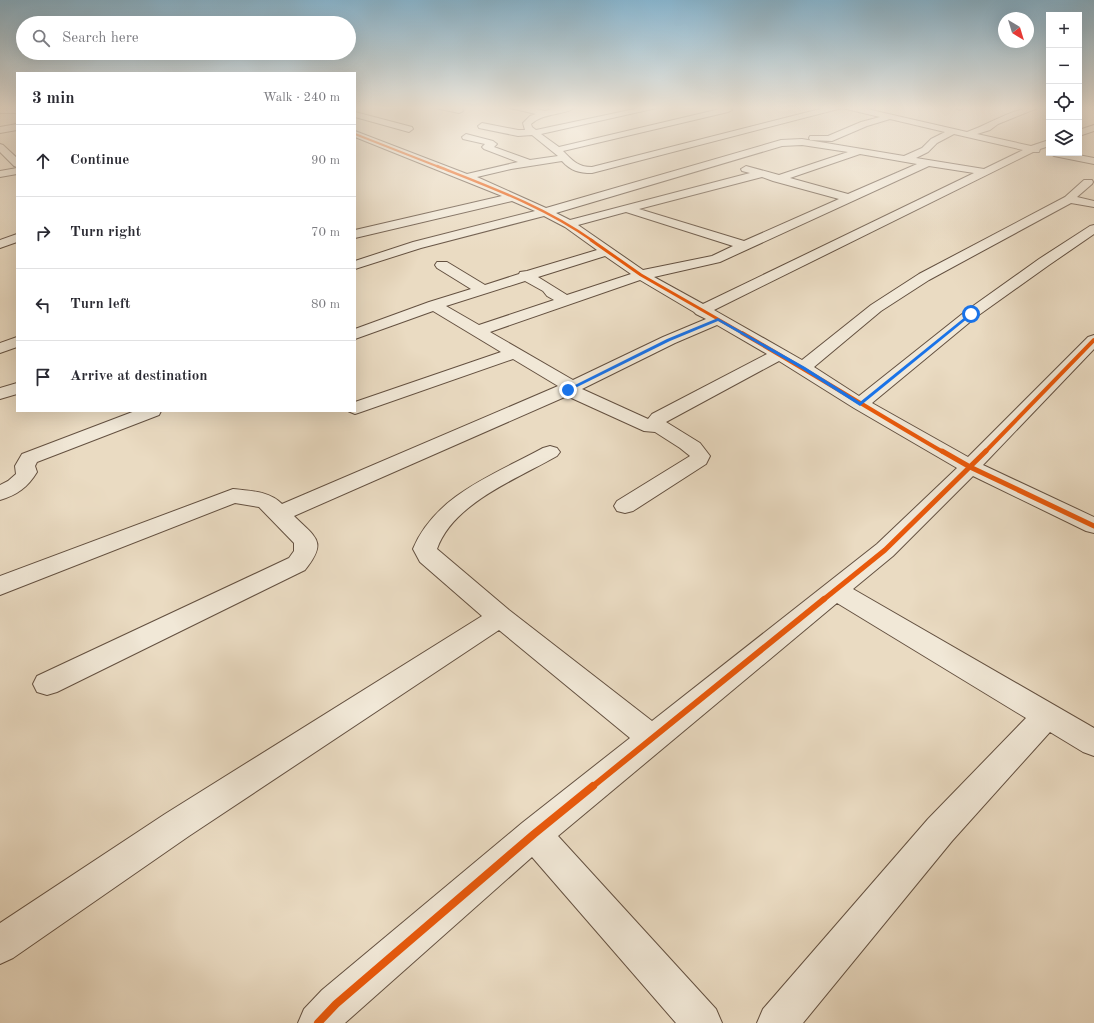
<!DOCTYPE html>
<html lang="en">
<head>
<meta charset="utf-8">
<style>
  body { margin:0; font-family:"Old Standard TT",serif; background:#f2f2f3; color:#2b2b33 }
  .controls { position:absolute; right:12px; top:12px; display:grid; overflow:hidden; border-radius:0px; box-shadow:0 4px 16px #0002 }
  .controls button { width:36px; height:36px; display:grid; place-items:center; padding:0; border:0; border-bottom:1px solid #e1e1e2; background:#fff; color:#2b2b33; font:20px sans-serif }
  .compass { position:absolute; left:998px; top:12px; width:36px; height:36px; border-radius:50%; background:#fff; box-shadow:0 4px 16px #0002; rotate:142deg }
  .stop { position:absolute; width:12px; height:12px; margin:-9px; border:3px solid #1a73e8; border-radius:50%; background:#fff }
  .stop.end { background:#1a73e8; border-color:#fff; box-shadow:0 1px 4px #0008 }
  .list { margin:0; padding:0; list-style:none }
  h2 { display:flex; justify-content:space-between; align-items:center; height:52px; margin:0; padding:0 16px; font-size:17px }
  h2 small { font-size:13px; font-weight:400; color:#7c7c81 }
  .list li { display:grid; grid-template-columns:26px 1fr auto; gap:12px; align-items:center; box-sizing:border-box; height:72px; padding:0 16px; border-top:1px solid #e1e1e2 }
  .list b { display:block; font-size:15px; white-space:nowrap }
  .list em { font-size:13px; font-style:normal; color:#7c7c81 }
  .icon { flex:none; width:22px; height:22px; fill:none; stroke:currentColor; stroke-width:2; stroke-linecap:round; stroke-linejoin:round }
  .map { position:relative; flex:none; width:1094px; height:1023px; overflow:hidden }
  .search { position:absolute; background:#fff; box-shadow:0 4px 16px #0002; left:16px; top:16px; width:340px; height:44px; display:flex; align-items:center; gap:10px; box-sizing:border-box; padding:0 14px; border-radius:22px; color:#7c7c81; font-size:15px }
  .panel { position:absolute; background:#fff; box-shadow:0 4px 16px #0002; left:16px; top:72px; width:340px; height:340px; border-radius:0px }
  .map>svg:first-child { display:block }
  .lines { fill:none; stroke-linecap:round; stroke-linejoin:round }
  .minor-casing { stroke:#645141; stroke-width:2 }
  .minor { fill:#f1e8d7; fill-rule:evenodd }
  .cycleway-far6-casing { stroke:#f1e8d7; stroke-width:3 }
  .cycleway-far5-casing { stroke:#f1e8d7; stroke-width:4 }
  .cycleway-far4-casing { stroke:#f1e8d7; stroke-width:4.5 }
  .cycleway-far3-casing { stroke:#f1e8d7; stroke-width:6 }
  .cycleway-far2-casing { stroke:#f1e8d7; stroke-width:8 }
  .cycleway-far1-casing { stroke:#f1e8d7; stroke-width:9 }
  .cycleway-casing { stroke:#f1e8d7; stroke-width:10 }
  .cycleway-far6 { stroke:#e8590c; stroke-width:2 }
  .cycleway-far5 { stroke:#e8590c; stroke-width:2.5 }
  .cycleway-far4 { stroke:#e8590c; stroke-width:3 }
  .cycleway-far3 { stroke:#e8590c; stroke-width:4 }
  .cycleway-far2 { stroke:#e8590c; stroke-width:5 }
  .cycleway-far1 { stroke:#e8590c; stroke-width:6 }
  .cycleway { stroke:#e8590c; stroke-width:8 }
  .route { fill:#1a73e8 }
</style>
</head>
<body>
<div class="map">
<svg width="1094" height="1023" viewBox="0 0 1094 1023">
  <rect width="100%" height="100%" fill="#eadbc2"/>
  <filter id="stains"><feTurbulence type="fractalNoise" baseFrequency=".005" numOctaves="4"/><feColorMatrix values="0 0 0 0 .2 0 0 0 0 .09 0 0 0 0 .02 0 0 0 .5 -.17"/></filter>
  <radialGradient id="worn" r=".72"><stop offset=".6" stop-color="#630" stop-opacity="0"/><stop offset="1" stop-color="#630" stop-opacity=".3"/></radialGradient>
  <g class="lines">
    <defs>
      <g id="minor">
        <path d="M 431,107 L 452,107 L 462,109 L 463,111 L 459,113 Z"/>
        <path d="M 506,107 L 526,107 L 545,111 L 559,107 L 576,107 C 563,116 545,112 531,124 L 532,127 L 536,130 L 644,107 L 661,107 L 541,134 L 559,147 L 720,109 L 717,107 L 729,107 L 732,110 L 728,112 L 563,151 C 573,161 578,167 592,167 L 828,107 L 858,107 L 967,132 C 991,124 1013,107 1040,107 L 998,124 L 990,130 L 977,134 L 1031,146 L 1049,140 L 1049,146 L 1040,149 L 1039,152 L 1033,152 L 714,310 L 802,360 L 871,305 L 919,274 L 1065,197 L 1084,180 L 1092,180 L 1093,182 L 1092,184 L 1077,197 L 1094,201 L 1094,207 L 1071,203 L 929,280 L 881,311 L 814,367 L 859,396 L 966,311 L 1039,259 L 1090,226 L 1094,225 L 1094,234 L 1049,265 L 976,317 L 872,403 L 968,457 L 1088,337 L 1094,335 L 1094,349 L 983,465 L 1094,517 L 1094,533 L 1086,531 L 973,476 L 893,556 L 853,589 L 1094,728 L 1094,756 L 1083,752 L 1050,732 L 952,841 L 803,1023 L 757,1023 L 763,1009 L 928,819 L 1026,718 L 837,603 L 558,836 L 716,1009 L 722,1023 L 676,1023 L 532,857 L 345,1023 L 298,1023 L 304,1009 L 322,990 L 522,823 L 630,738 L 499,630 L 189,836 L 13,958 L 0,964 L 0,923 L 165,814 L 482,616 L 420,562 L 413,549 C 435,495 496,474 543,448 L 550,446 L 557,448 L 560,452 L 557,456 C 517,479 453,503 437,549 L 509,610 L 652,721 L 877,544 L 957,468 L 854,408 L 779,361 L 666,422 L 700,443 L 710,456 L 706,464 L 633,511 L 625,513 L 617,511 L 614,506 L 617,501 L 690,456 L 680,448 L 655,432 L 644,431 L 567,396 L 294,516 C 316,538 328,541 305,570 L 57,692 L 47,695 L 37,692 L 33,684 L 37,676 L 289,558 L 294,551 L 294,543 L 259,507 L 235,503 L 0,595 L 0,576 L 233,489 C 251,491 269,491 282,504 L 558,386 L 513,359 L 361,412 L 355,414 L 348,411 L 355,411 L 355,402 L 501,352 L 433,311 L 355,339 L 355,329 L 429,302 L 471,289 L 437,268 L 435,265 L 437,262 L 447,262 L 485,285 L 519,274 L 520,272 L 527,271 L 597,250 L 565,227 L 544,216 L 421,248 L 355,269 L 355,261 L 413,242 L 535,211 L 512,201 L 355,238 L 355,230 L 502,196 L 355,137 L 355,131 L 467,174 L 518,162 L 484,149 L 482,147 L 485,144 L 463,139 L 462,137 L 466,134 L 493,141 L 497,144 L 494,147 L 530,160 L 558,156 L 532,135 L 518,136 L 479,128 L 478,126 L 482,123 L 518,130 L 525,130 L 523,123 L 530,116 L 536,114 ZM 842,108 L 880,117 L 861,122 L 828,136 L 810,136 L 809,138 L 810,140 L 832,141 L 867,126 L 890,119 L 945,132 L 931,139 L 922,148 L 904,156 L 802,139 L 781,140 L 546,208 L 477,177 L 511,169 L 562,161 C 571,171 579,173 592,173 ZM 954,134 L 1023,150 L 984,169 L 916,158 L 928,152 L 937,143 ZM 802,145 L 848,152 L 779,175 L 746,166 L 741,169 L 742,171 L 750,173 L 570,220 L 556,213 L 782,146 ZM 860,154 L 917,164 L 848,194 L 790,178 ZM 929,166 L 974,173 L 703,304 L 654,277 L 720,262 ZM 762,177 L 773,181 L 839,199 L 744,241 L 639,209 ZM 626,212 L 733,246 L 712,256 L 643,270 L 578,225 ZM 605,256 L 631,274 L 567,295 L 538,277 ZM 640,280 L 694,312 L 696,314 L 706,319 L 663,337 L 573,380 L 490,332 ZM 525,281 L 543,291 L 547,296 L 554,300 L 479,325 L 446,306 ZM 717,325 L 767,354 L 652,414 L 648,419 L 582,389 L 675,343 Z"/>
        <path d="M 965,107 L 960,110 L 956,108 L 956,107 Z"/>
        <rect x="0" y="109" width="17" height="4"/>
        <path d="M 355,112 L 412,127 L 413,129 L 409,132 L 355,117 Z"/>
        <path d="M 17,124 L 17,130 L 0,133 L 0,127 Z"/>
        <path d="M 1094,125 L 1094,131 L 1079,136 L 1079,130 Z"/>
        <path d="M 0,144 L 3,145 L 17,158 L 17,167 L 14,166 L 0,152 Z"/>
        <path d="M 1049,153 L 1068,153 L 1094,158 L 1094,164 L 1054,156 Z"/>
        <path d="M 17,168 L 17,174 L 0,177 L 0,171 Z"/>
        <path d="M 17,234 L 17,242 L 0,248 L 0,240 Z"/>
        <path d="M 17,337 L 17,347 L 0,353 L 0,343 Z"/>
        <path d="M 17,383 L 17,394 L 0,399 L 0,388 Z"/>
        <path d="M 135,411 L 161,411 L 159,415 L 37,462 L 35,466 L 37,472 C 28,487 17,495 0,500 L 0,485 L 8,481 L 16,474 L 15,466 L 22,454 Z"/>
      </g>
    </defs>
    <use href="#minor" class="minor-casing"/>
    <use href="#minor" class="minor"/>
    <defs>
      <path id="cycleway-far6" d="M 355,134 L 439,167"/>
      <path id="cycleway-far5" d="M 437,166 C 490,187 545,207 593,241"/>
      <path id="cycleway-far4" d="M 591,240 L 641,275 L 744,334"/>
      <g id="cycleway-far3">
        <path d="M 742,333 C 810,372 876,413 943,452"/>
        <path d="M 985,452 L 1094,340"/>
      </g>
      <g id="cycleway-far2">
        <path d="M 942,451 L 970,467 L 1094,526"/>
        <path d="M 823,600 L 885,550 L 986,451"/>
      </g>
      <path id="cycleway-far1" d="M 592,787 L 824,599"/>
      <path id="cycleway" d="M 318,1023 L 336,1004 L 534,834 L 593,786"/>
    </defs>
    <use href="#cycleway-far6" class="cycleway-far6-casing"/>
    <use href="#cycleway-far5" class="cycleway-far5-casing"/>
    <use href="#cycleway-far4" class="cycleway-far4-casing"/>
    <use href="#cycleway-far3" class="cycleway-far3-casing"/>
    <use href="#cycleway-far2" class="cycleway-far2-casing"/>
    <use href="#cycleway-far1" class="cycleway-far1-casing"/>
    <use href="#cycleway" class="cycleway-casing"/>
    <use href="#cycleway-far6" class="cycleway-far6"/>
    <use href="#cycleway-far5" class="cycleway-far5"/>
    <use href="#cycleway-far4" class="cycleway-far4"/>
    <use href="#cycleway-far3" class="cycleway-far3"/>
    <use href="#cycleway-far2" class="cycleway-far2"/>
    <use href="#cycleway-far1" class="cycleway-far1"/>
    <use href="#cycleway" class="cycleway"/>
  </g>
  <linearGradient id="sky" x2="0" y2="1"><stop stop-color="#88b7d2"/><stop offset="0.43" stop-color="#f6efe4"/><stop offset="1" stop-color="#f6efe4" stop-opacity="0"/></linearGradient>
  <rect width="1094" height="251" fill="url(#sky)"/>
  <path class="route" d="M 970,313 L 973,314 L 860,406 L 802,369 L 718,321 L 670,341 L 569,391 L 565,390 L 667,339 L 718,318 L 805,367 L 860,402 Z"/>
  <rect width="100%" height="100%" filter="url(#stains)"/>
  <rect width="100%" height="100%" fill="url(#worn)"/>
</svg>
<div class="controls">
<button>+</button>
<button>−</button>
<button><svg class="icon" aria-label="locate" viewBox="0 0 24 24"><circle cx="12" cy="12" r="6"/><path d="M12 2v4M12 18v4M2 12h4M18 12h4"/></svg></button>
<button><svg class="icon" aria-label="layers" viewBox="0 0 24 24"><path d="M12 4l9 5-9 5-9-5zM3 14l9 5 9-5"/></svg></button>
</div>
<svg class="compass" viewBox="-18 -18 36 36"><path d="M0-13l5 13h-10z" fill="#e53935"/><path d="M0 13l5-13h-10z" fill="#7c7c81"/></svg>
<div class="stop" style="left:971px;top:314px"></div>
<div class="stop end" style="left:568px;top:390px"></div>
<div class="search"><svg class="icon" aria-label="search" viewBox="0 0 24 24"><circle cx="10" cy="10" r="6"/><path d="M15 15l6 6"/></svg>Search here</div>
<section class="panel">
<h2>3 min<small>Walk · 240 m</small></h2>
<ul class="list">
<li><svg class="icon" aria-label="ahead" viewBox="0 0 24 24"><path d="M12 20V5M6 11l6-6 6 6"/></svg><div><b>Continue</b></div><em>90 m</em></li>
<li><svg class="icon" aria-label="right" viewBox="0 0 24 24"><path d="M7 20v-9h11M14 6l5 5-5 5"/></svg><div><b>Turn right</b></div><em>70 m</em></li>
<li><svg class="icon" aria-label="left" viewBox="0 0 24 24"><path d="M17 20v-9H6M10 6l-5 5 5 5"/></svg><div><b>Turn left</b></div><em>80 m</em></li>
<li><svg class="icon" aria-label="arrive" viewBox="0 0 24 24"><path d="M6 21V4h12l-3 4 3 4H6"/></svg><div><b>Arrive at destination</b></div></li>
</ul>
</section>
</div>
</body>
</html>
